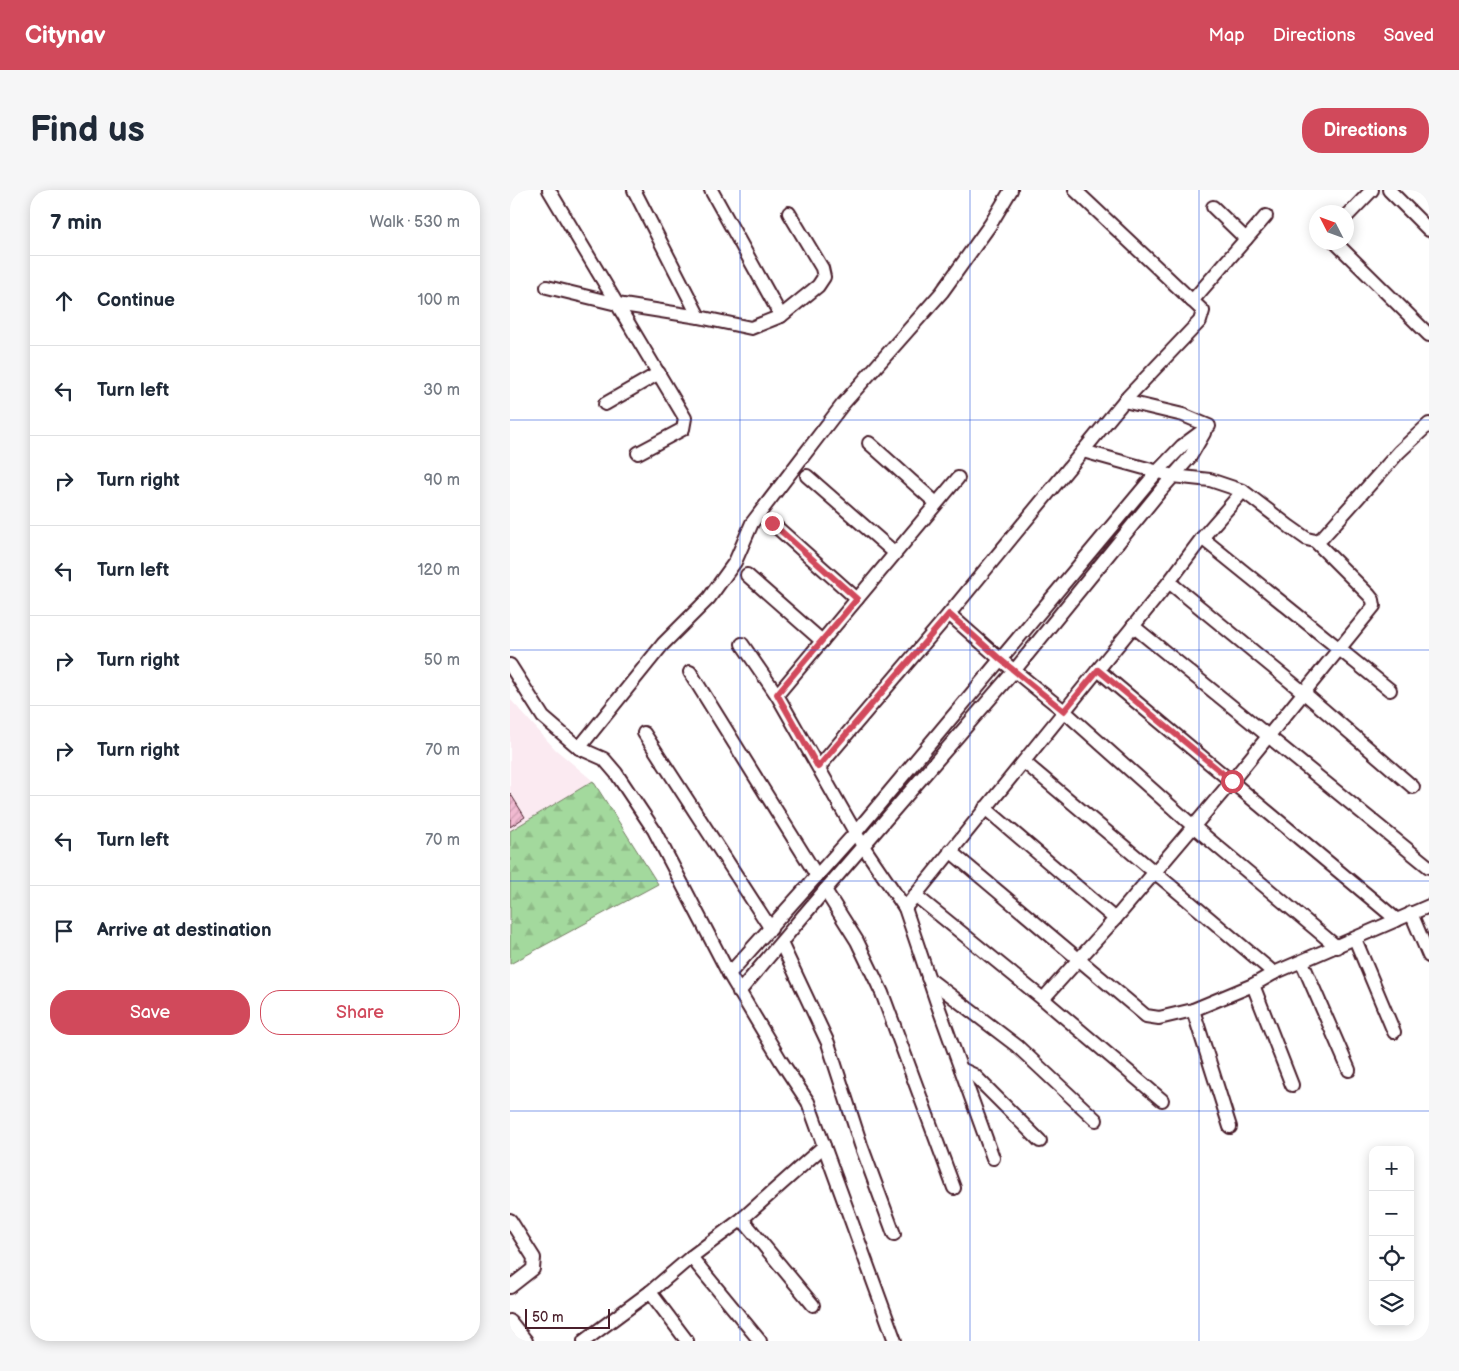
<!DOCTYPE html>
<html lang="en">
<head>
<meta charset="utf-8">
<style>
  body { margin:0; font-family:"Balsamiq Sans",sans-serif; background:#f6f6f7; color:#1f2937 }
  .controls { position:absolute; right:15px; bottom:15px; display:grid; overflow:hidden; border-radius:10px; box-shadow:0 2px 12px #0003 }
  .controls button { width:45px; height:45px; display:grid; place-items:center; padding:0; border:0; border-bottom:1px solid #e0e1e3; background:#fff; color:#1f2937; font:25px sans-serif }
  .compass { position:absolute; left:799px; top:15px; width:45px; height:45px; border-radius:50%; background:#fff; box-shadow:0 2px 12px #0003; rotate:312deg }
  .scale { position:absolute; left:15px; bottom:12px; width:85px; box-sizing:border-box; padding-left:5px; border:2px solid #4a1f2b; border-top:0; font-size:14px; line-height:18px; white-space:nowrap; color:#4a1f2b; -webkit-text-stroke:4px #fff; paint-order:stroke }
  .stop { position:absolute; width:15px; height:15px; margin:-11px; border:4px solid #d1495b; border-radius:50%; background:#fff }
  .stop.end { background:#d1495b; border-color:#fff; box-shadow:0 1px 5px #0008 }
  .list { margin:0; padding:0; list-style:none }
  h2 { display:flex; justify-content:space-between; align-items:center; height:65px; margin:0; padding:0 20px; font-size:21px }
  h2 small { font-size:16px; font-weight:400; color:#747a83 }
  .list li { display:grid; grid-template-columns:32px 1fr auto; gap:15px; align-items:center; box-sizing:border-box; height:90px; padding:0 20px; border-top:1px solid #e0e1e3 }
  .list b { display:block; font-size:19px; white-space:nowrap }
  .list em { font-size:16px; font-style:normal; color:#747a83 }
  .actions { display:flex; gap:10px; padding:15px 20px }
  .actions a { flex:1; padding:11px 0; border:1px solid #d1495b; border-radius:20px; text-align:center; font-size:18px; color:#d1495b }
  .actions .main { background:#d1495b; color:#fff }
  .icon { flex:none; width:28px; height:28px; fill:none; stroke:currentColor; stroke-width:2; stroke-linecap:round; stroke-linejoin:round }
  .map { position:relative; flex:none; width:919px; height:1151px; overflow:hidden; border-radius:20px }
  header { display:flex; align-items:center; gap:30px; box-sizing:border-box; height:70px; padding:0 25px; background:#d1495b; color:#fff }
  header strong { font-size:24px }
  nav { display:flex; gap:28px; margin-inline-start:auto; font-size:18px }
  .intro { display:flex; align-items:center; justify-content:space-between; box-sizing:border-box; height:120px; padding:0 30px }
  h1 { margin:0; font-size:35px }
  .button { padding:12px 22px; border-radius:20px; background:#d1495b; color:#fff; font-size:18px; font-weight:700 }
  main { display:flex; gap:30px; padding:0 30px }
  aside { flex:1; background:#fff; border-radius:20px; box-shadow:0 2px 12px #0003 }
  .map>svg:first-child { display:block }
  .built { fill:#fbeaf1 }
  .forest { fill:url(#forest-firs); stroke:#767c64 }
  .building { fill:url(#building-hatch); stroke:#4a1f2b }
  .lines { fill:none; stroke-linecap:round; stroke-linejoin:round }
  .minor-casing { stroke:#4a1f2b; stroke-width:16 }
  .minor { stroke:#fff; stroke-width:12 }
  .route { stroke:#d1495b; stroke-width:6 }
  .grid { fill:none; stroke:#1d4ed8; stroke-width:1; stroke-opacity:0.55 }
</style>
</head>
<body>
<header>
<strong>Citynav</strong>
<nav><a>Map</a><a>Directions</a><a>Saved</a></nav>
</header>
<div class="intro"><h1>Find us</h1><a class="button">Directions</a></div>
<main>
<aside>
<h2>7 min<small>Walk · 530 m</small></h2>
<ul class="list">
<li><svg class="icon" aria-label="ahead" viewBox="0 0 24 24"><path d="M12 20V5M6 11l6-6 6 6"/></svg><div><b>Continue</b></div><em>100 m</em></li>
<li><svg class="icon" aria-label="left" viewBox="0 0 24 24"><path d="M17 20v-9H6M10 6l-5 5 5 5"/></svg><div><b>Turn left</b></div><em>30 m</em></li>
<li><svg class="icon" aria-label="right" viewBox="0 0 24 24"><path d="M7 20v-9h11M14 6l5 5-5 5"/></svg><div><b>Turn right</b></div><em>90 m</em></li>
<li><svg class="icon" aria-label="left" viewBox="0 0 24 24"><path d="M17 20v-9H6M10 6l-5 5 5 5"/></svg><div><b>Turn left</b></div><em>120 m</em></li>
<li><svg class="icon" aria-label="right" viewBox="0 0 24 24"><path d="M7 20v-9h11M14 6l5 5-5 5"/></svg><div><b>Turn right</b></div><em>50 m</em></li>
<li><svg class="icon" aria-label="right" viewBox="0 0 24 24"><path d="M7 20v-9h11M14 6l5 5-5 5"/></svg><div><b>Turn right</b></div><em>70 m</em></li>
<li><svg class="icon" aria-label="left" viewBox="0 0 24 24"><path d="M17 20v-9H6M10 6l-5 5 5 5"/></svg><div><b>Turn left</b></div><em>70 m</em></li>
<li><svg class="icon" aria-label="arrive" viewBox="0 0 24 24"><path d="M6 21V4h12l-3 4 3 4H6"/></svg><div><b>Arrive at destination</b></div></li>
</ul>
<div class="actions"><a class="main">Save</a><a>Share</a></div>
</aside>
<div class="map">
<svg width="919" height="1151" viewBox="0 0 919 1151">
  <defs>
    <pattern id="forest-firs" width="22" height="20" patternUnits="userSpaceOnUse" patternTransform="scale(1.25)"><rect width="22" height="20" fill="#a3d99d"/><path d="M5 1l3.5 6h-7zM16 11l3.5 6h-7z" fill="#8eba87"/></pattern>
    <pattern id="building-hatch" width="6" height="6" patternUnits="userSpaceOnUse" patternTransform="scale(1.25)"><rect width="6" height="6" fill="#f1bad1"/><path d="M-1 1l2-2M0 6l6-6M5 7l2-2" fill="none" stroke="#d09fb4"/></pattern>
  </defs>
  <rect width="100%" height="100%" fill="#fff"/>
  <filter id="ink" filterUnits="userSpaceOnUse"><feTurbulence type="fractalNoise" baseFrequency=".02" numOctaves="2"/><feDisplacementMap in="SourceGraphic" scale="10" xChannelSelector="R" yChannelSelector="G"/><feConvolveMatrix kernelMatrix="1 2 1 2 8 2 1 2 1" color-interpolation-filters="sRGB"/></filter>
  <g filter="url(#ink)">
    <path class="built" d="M 0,509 L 45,559 L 83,591 L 0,641 Z"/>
    <path class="forest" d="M 83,591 L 148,694 L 0,774 L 0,641 Z"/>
    <path class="building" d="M 0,603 L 15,627 L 0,637 Z"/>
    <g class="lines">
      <defs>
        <g id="minor">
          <path d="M 39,0 L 175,228 L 173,239 L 128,263"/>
          <path d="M 124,0 L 189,127"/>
          <path d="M 201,0 L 271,126"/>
          <path d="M 879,0 L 919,40"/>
          <path d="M 703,17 L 736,49"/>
          <path d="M 836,27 L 862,0"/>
          <path d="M 825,52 L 919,145"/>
          <path d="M 37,97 L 107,114 L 189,127 L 241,138 L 271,126 L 308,96 L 314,87 L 312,78 L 279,23"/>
          <path d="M 682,111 L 756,26"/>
          <path d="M 95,214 L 149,183"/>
          <path d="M 359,253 L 426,313"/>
          <path d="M 573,261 L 663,286 L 700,290 L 733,301 L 780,337 L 797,349 L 805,351 L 812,348 L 889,262 L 919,234"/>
          <path d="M 297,286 L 385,363"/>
          <path d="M 262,333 L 347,409"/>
          <path d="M 692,348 L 880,500"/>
          <path d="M 237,385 L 312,451"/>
          <path d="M 659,392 L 793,502 L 903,597"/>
          <path d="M 439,424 L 491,470 L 554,521 L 683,636 L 827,757"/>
          <path d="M 623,436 L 919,677"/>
          <path d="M 232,454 L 267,505"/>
          <path d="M 0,475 L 33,527 L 69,558 L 94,569 L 106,583 L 144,640 L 219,784 L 271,871 L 298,912 L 385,1151"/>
          <path d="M 588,480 L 887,730"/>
          <path d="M 180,482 L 307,686"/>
          <path d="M 134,543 L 261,739"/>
          <path d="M 69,558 L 153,454 L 199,408 L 225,372 L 242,333 L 333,214 L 432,102 L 480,35 L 501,0"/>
          <path d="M 514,572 L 764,783"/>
          <path d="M 309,577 L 439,424 L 614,211 L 690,131 L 693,121 L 565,0"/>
          <path d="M 475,618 L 605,729"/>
          <path d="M 440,661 L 636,826 L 649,828 L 683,820 L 743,795 L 764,783 L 919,716"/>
          <path d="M 315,700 L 347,751 L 372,803 L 444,998"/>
          <path d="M 405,705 L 533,809 L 605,729 L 722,591 L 864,416 L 863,410 L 859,405 L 805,351"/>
          <path d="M 395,718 L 353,656 L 267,505 L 448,288"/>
          <path d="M 901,723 L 919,766"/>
          <path d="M 845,749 L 884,842"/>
          <path d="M 271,753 L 318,853 L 351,955 L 384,1044"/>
          <path d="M 792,772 L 839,880"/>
          <path d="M 219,784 L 346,642 L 647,282 L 672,256 L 699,236 L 673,225 L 614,211"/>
          <path d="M 418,788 L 507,856 L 586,930"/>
          <path d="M 743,795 L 782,895"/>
          <path d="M 229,802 L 315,700 L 504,481 L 651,300 L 680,267 L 694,243"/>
          <path d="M 533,809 L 652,910"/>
          <path d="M 683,820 L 720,937"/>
          <path d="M 451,879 L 464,885 L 530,951"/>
          <path d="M 483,968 L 427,813 L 395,718 L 659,392 L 692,348 L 733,301"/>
          <path d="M 232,1029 L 303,1115"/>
          <path d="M 0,1030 L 24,1068 L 23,1079 L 0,1097"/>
          <path d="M 181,1067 L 250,1151"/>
          <path d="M 140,1102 L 177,1151"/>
          <path d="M 0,1131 L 16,1151"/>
          <path d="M 74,1151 L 140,1102 L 181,1067 L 232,1029 L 314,956"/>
        </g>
      </defs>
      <use href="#minor" class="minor-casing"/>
      <use href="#minor" class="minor"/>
    </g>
  </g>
  <g class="lines" filter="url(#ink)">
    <path class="route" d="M 262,333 L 347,409 L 267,504 L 308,577 L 439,424 L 491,470 L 554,521 L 588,480 L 722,591"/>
  </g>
  <path class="grid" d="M 230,0 L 230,1151M 460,0 L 460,1151M 689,0 L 689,1151M 0,230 L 919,230M 0,460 L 919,460M 0,691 L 919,691M 0,921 L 919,921"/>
</svg>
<div class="controls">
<button>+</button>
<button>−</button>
<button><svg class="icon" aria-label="locate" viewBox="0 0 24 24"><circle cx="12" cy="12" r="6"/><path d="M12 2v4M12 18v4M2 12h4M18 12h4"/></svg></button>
<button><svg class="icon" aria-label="layers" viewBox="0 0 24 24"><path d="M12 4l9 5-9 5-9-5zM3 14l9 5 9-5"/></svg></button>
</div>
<svg class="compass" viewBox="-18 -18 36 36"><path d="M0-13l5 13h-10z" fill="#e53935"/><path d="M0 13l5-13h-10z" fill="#747a83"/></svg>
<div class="scale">50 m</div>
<div class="stop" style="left:722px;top:591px"></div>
<div class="stop end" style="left:262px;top:333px"></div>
</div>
</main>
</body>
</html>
